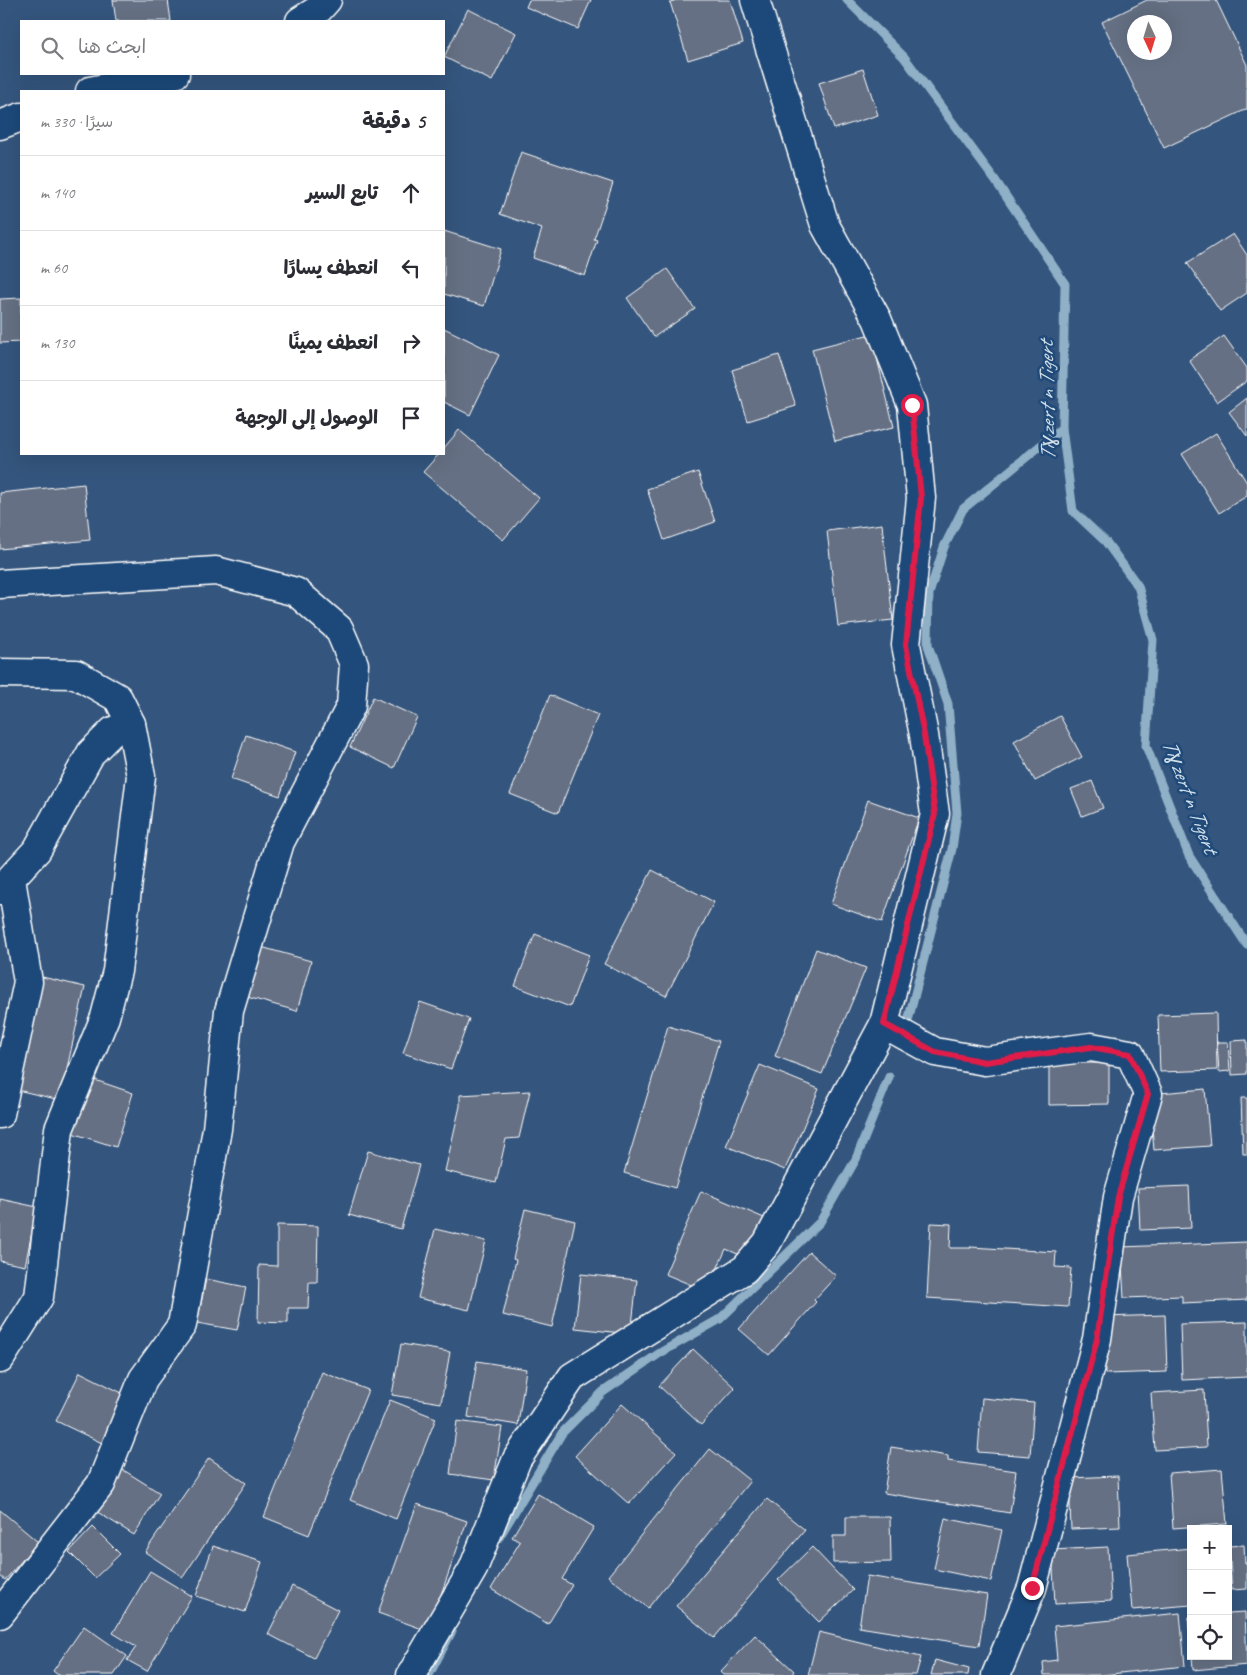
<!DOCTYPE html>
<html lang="ar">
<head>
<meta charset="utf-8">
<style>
  body { margin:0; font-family:Caveat,"Playpen Sans Arabic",sans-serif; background:#f2f2f3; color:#2b2b33; direction:rtl }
  .controls { position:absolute; right:15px; bottom:15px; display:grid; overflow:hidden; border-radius:0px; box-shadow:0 5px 20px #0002 }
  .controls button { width:45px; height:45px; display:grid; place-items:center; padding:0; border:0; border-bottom:1px solid #e1e1e2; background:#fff; color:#2b2b33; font:25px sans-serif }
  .compass { position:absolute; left:1127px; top:15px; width:45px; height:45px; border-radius:50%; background:#fff; box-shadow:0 5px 20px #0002; rotate:176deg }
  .stop { position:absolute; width:15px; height:15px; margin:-11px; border:4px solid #e11d48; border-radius:50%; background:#fff }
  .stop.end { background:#e11d48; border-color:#fff; box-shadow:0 1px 5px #0008 }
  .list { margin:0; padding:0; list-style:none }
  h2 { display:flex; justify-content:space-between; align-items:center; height:65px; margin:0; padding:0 20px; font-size:21px }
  h2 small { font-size:16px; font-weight:400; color:#7c7c81 }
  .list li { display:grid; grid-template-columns:32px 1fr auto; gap:15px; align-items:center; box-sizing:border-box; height:75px; padding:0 20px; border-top:1px solid #e1e1e2 }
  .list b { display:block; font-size:19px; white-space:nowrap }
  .list em { font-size:16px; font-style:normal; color:#7c7c81 }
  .icon { flex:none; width:28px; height:28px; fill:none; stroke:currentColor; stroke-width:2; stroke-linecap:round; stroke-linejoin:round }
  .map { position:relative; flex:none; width:1247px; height:1675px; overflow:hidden; direction:ltr }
  .search { position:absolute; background:#fff; box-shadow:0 5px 20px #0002; left:20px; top:20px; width:425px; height:55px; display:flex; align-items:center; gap:12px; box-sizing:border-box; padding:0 18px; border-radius:0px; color:#7c7c81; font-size:19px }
  .panel { position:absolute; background:#fff; box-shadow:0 5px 20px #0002; left:20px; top:90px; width:425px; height:365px; border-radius:0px; direction:rtl }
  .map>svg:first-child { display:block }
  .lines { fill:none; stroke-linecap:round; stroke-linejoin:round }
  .stream { stroke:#8fb0c6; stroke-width:9 }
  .building { fill:#656f84; stroke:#fff; fill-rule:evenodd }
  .minor-casing { stroke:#fff; stroke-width:31 }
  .minor { stroke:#1f4a7a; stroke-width:28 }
  .route { stroke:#e11d48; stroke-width:6 }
  .labels { text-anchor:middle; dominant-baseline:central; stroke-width:5; stroke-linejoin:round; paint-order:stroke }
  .water-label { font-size:22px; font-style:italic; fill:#d0dee7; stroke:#1f4a7a }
</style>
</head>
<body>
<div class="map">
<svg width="1247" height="1675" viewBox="0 0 1247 1675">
  <rect width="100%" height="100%" fill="#34557d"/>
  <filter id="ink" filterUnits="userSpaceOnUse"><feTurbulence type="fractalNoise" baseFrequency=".02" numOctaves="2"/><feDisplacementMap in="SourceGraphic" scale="10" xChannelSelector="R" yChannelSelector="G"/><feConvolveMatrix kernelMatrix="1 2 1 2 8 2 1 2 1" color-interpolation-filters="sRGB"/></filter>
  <g filter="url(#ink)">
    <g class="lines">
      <g class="stream">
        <path d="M 847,0 L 904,57 L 995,180 L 1065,284 L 1062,428 L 1073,511 L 1106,542 L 1138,586 L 1153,640 L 1146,746 L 1189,856 L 1247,945"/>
        <path d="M 908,1021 L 952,849 L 957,813 L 948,704 L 928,645 L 929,594 L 944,547 L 963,509 L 1062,428"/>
        <path d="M 498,1539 L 562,1433 L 603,1392 L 660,1353 L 720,1319 L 820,1222 L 856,1159 L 889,1077"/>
        <path d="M 429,1675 L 452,1631"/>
      </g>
    </g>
    <g class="building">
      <path d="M 113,0 L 168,0 L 171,21 L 116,21 Z"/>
      <path d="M 529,0 L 591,0 L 578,29 L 526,7 Z"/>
      <path d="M 677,0 L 730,0 L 743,43 L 688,60 L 670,2 Z"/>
      <path d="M 1147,0 L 1216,0 L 1247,65 L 1247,109 L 1164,148 L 1102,22 ZM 1134,22 L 1164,22 L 1164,52 L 1134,52 Z"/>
      <path d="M 468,9 L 516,33 L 492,81 L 444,57 Z"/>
      <path d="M 863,69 L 878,115 L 834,129 L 819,83 Z"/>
      <path d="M 521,152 L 613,183 L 594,239 L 597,240 L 585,276 L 533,258 L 542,229 L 500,214 Z"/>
      <path d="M 444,231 L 501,249 L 484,306 L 444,294 Z"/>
      <path d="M 1233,234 L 1247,255 L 1247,293 L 1220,311 L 1187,263 Z"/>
      <path d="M 667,269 L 695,309 L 654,337 L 627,298 Z"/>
      <path d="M 21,298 L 21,342 L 0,343 L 0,299 Z"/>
      <path d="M 444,328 L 499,355 L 470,415 L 444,402 Z"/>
      <path d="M 871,334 L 894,427 L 835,441 L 812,349 Z"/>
      <path d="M 1224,336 L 1247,368 L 1247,381 L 1217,402 L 1189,360 Z"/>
      <path d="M 779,355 L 796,406 L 748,421 L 732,370 Z"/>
      <path d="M 1247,398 L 1247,436 L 1229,412 Z"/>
      <path d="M 459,430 L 539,498 L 503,540 L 423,472 L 439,454 L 444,454 L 444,448 Z"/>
      <path d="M 1216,433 L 1247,483 L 1247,496 L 1219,513 L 1182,454 Z"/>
      <path d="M 698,472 L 715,522 L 664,540 L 647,489 Z"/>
      <path d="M 84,484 L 90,540 L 0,549 L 0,493 Z"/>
      <path d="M 882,524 L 893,620 L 838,626 L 827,531 Z"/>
      <path d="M 550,695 L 598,715 L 558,813 L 510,794 Z"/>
      <path d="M 373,697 L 417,717 L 394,768 L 350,747 Z"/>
      <path d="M 1060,716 L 1082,757 L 1035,781 L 1014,741 Z"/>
      <path d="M 246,735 L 295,752 L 280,796 L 231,779 Z"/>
      <path d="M 1092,781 L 1103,808 L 1082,816 L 1071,789 Z"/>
      <path d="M 868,800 L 919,818 L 882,922 L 831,904 Z"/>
      <path d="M 652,870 L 714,902 L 666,996 L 604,964 Z"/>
      <path d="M 535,934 L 589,955 L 570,1007 L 515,986 Z"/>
      <path d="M 261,947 L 311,961 L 297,1011 L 247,997 Z"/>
      <path d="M 816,949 L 866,968 L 822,1074 L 775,1056 Z"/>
      <path d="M 38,976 L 85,987 L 60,1100 L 13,1089 Z"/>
      <path d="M 420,1002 L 469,1019 L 451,1069 L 403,1053 Z"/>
      <path d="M 1216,1013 L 1217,1070 L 1160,1072 L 1158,1015 Z"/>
      <path d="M 668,1026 L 719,1041 L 675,1188 L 624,1173 Z"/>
      <path d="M 1247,1040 L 1247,1074 L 1232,1075 L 1231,1041 Z"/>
      <path d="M 1217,1042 L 1228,1042 L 1230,1071 L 1219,1072 Z"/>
      <path d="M 1049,1063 L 1109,1063 L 1109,1104 L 1049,1105 Z"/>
      <path d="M 760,1065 L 819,1089 L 785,1170 L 726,1146 Z"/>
      <path d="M 86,1077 L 133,1093 L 116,1147 L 69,1132 Z"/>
      <path d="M 1205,1089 L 1210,1146 L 1154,1150 L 1149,1094 Z"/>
      <path d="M 530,1091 L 519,1138 L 506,1139 L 496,1183 L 445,1171 L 460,1106 L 460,1095 Z"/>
      <path d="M 1241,1098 L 1247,1098 L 1247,1154 L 1243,1154 Z"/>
      <path d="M 368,1151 L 419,1165 L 401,1229 L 349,1215 Z"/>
      <path d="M 1189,1186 L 1191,1228 L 1140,1230 L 1138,1188 Z"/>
      <path d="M 701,1191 L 764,1218 L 747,1258 L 726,1249 L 714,1276 L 708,1274 L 701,1289 L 665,1274 Z"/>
      <path d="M 0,1199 L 37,1207 L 25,1266 L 0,1261 Z"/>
      <path d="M 525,1209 L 575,1221 L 552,1327 L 503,1315 L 516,1260 L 513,1259 Z"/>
      <path d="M 931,1223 L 951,1224 L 950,1248 L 971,1248 L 970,1247 L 1056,1252 L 1055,1267 L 1071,1268 L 1068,1307 L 927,1298 Z"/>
      <path d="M 277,1225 L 318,1226 L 317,1282 L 309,1282 L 308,1308 L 288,1308 L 288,1323 L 258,1322 L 259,1265 L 277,1266 Z"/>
      <path d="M 435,1229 L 486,1241 L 469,1310 L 418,1298 Z"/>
      <path d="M 1247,1242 L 1247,1300 L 1182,1303 L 1182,1296 L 1124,1298 L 1121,1247 Z"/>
      <path d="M 809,1252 L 836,1276 L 814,1300 L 816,1302 L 769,1355 L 739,1329 Z"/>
      <path d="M 581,1274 L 637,1280 L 631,1334 L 575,1328 Z"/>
      <path d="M 206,1279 L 246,1287 L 237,1330 L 197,1323 Z"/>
      <path d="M 1165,1315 L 1167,1372 L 1105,1374 L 1103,1317 Z"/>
      <path d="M 1247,1322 L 1247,1377 L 1182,1380 L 1180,1324 Z"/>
      <path d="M 401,1344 L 450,1352 L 441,1403 L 392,1395 Z"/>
      <path d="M 693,1349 L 735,1388 L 701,1425 L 659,1386 Z"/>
      <path d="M 477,1361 L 526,1369 L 518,1425 L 468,1417 Z"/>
      <path d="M 80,1372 L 126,1395 L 102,1443 L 56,1421 Z"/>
      <path d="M 322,1372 L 368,1390 L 309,1535 L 264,1517 Z"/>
      <path d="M 1204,1390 L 1207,1447 L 1155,1450 L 1151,1393 Z"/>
      <path d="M 982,1398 L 1034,1403 L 1030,1456 L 978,1452 Z"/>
      <path d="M 390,1400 L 436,1418 L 396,1519 L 350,1500 Z"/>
      <path d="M 622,1404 L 676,1452 L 629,1504 L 575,1456 Z"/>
      <path d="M 457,1421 L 502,1427 L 494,1480 L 450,1474 Z"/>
      <path d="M 891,1447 L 948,1456 L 948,1461 L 1016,1471 L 1010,1513 L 884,1493 Z"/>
      <path d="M 710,1449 L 750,1481 L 648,1608 L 608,1576 Z"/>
      <path d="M 209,1458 L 246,1483 L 183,1577 L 145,1552 Z"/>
      <path d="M 117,1466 L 160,1493 L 134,1535 L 91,1508 Z"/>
      <path d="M 1222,1469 L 1227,1524 L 1173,1528 L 1169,1473 Z"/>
      <path d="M 1118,1476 L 1120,1527 L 1071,1529 L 1069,1478 Z"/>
      <path d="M 538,1494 L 594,1527 L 562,1579 L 572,1585 L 548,1624 L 491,1589 L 520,1542 L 512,1537 Z"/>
      <path d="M 767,1499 L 805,1530 L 714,1638 L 676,1606 Z"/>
      <path d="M 417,1504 L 467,1521 L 428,1631 L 378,1613 Z"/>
      <path d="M 0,1510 L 38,1542 L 5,1580 L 0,1576 Z"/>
      <path d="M 846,1517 L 890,1517 L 891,1562 L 833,1563 L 833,1536 L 846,1536 Z"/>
      <path d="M 945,1518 L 1002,1530 L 991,1581 L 934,1569 Z"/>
      <path d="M 93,1527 L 120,1554 L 95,1578 L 69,1552 Z"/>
      <path d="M 1244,1545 L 1245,1563 L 1247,1563 L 1247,1589 L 1232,1590 L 1229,1546 Z"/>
      <path d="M 213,1546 L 262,1562 L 245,1612 L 196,1596 Z"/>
      <path d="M 812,1547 L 853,1590 L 819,1622 L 778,1580 Z"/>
      <path d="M 1108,1547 L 1111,1601 L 1055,1604 L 1052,1550 Z"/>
      <path d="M 1191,1548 L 1191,1605 L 1132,1610 L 1127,1554 Z"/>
      <path d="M 150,1571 L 192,1596 L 147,1671 L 127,1660 L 136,1647 L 113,1633 Z"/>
      <path d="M 867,1576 L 987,1595 L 979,1646 L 859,1627 Z"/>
      <path d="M 292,1586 L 338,1610 L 314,1658 L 268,1634 Z"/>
      <path d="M 1245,1612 L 1247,1665 L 1193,1670 L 1192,1656 L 1228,1656 L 1228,1613 Z"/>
      <path d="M 1180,1613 L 1185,1666 L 1101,1675 L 1044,1675 L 1043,1662 L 1057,1660 L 1054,1626 Z"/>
      <path d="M 1191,1617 L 1191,1646 L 1188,1618 Z"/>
      <path d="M 84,1626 L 127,1656 L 114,1675 L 58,1675 L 53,1671 Z"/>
      <path d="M 819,1632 L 921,1657 L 916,1675 L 808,1675 Z"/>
      <path d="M 755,1635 L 794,1671 L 791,1675 L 723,1675 L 720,1672 Z"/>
      <path d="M 935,1660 L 969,1669 L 968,1675 L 931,1675 Z"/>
    </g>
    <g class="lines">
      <defs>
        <g id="minor">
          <path d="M 300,21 L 319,9 L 327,0"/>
          <path d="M 90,91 L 175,74"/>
          <path d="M 0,125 L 21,117"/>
          <path d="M 0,584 L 216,571 L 296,592 L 339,629 L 354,664 L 351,706 L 280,842 L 229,1011 L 217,1129 L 182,1325 L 143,1379 L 101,1484 L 0,1614"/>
          <path d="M 0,673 L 76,674 L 118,698 L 131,724 L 141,776 L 117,971 L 105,1017 L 59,1129 L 39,1297 L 0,1359"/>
          <path d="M 0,890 L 37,850 L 91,753 L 113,731 L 131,724"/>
          <path d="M 884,1024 L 935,1052 L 985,1061 L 1091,1047 L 1130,1054 L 1148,1094 L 1118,1197 L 1097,1339 L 1032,1588 L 996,1675"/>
          <path d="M 0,1114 L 28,982 L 11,879"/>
          <path d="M 411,1675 L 473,1569 L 517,1459 L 572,1377 L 745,1269 L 767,1243 L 884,1024 L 935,814 L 924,735 L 906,645 L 921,498 L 912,405 L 877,319 L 825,225 L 755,0"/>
        </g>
      </defs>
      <use href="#minor" class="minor-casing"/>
      <use href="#minor" class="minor"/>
    </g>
  </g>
  <g class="lines" filter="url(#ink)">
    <path class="route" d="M 912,405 L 921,498 L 906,645 L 924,735 L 935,814 L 884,1024 L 935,1052 L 985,1062 L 1091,1047 L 1130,1054 L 1148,1094 L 1118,1197 L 1097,1339 L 1032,1588"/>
  </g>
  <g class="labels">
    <g class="water-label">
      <text transform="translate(1047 401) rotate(-91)">Tiɣzert n Tigert</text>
      <text transform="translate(1190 796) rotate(69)">Tiɣzert n Tigert</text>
    </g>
  </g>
</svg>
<div class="controls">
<button>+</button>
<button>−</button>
<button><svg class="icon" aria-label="locate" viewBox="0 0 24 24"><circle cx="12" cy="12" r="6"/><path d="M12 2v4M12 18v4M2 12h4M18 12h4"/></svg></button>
</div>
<svg class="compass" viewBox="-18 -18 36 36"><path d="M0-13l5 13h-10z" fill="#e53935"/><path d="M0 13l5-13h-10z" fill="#7c7c81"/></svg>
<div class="stop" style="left:912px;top:405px"></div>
<div class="stop end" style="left:1032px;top:1588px"></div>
<div class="search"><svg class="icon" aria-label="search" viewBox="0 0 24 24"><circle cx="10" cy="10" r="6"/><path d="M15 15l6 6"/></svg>ابحث هنا</div>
<section class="panel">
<h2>5 دقيقة<small>سيرًا · 330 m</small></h2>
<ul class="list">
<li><svg class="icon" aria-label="ahead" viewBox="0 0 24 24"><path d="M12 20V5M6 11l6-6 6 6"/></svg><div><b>تابع السير</b></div><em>140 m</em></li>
<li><svg class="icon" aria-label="left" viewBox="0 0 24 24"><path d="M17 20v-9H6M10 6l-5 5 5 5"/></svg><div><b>انعطف يسارًا</b></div><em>60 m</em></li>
<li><svg class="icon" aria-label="right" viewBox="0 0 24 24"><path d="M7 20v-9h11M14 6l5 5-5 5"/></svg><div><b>انعطف يمينًا</b></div><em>130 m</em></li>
<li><svg class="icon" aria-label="arrive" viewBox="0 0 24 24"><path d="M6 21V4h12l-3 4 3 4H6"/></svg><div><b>الوصول إلى الوجهة</b></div></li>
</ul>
</section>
</div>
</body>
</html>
